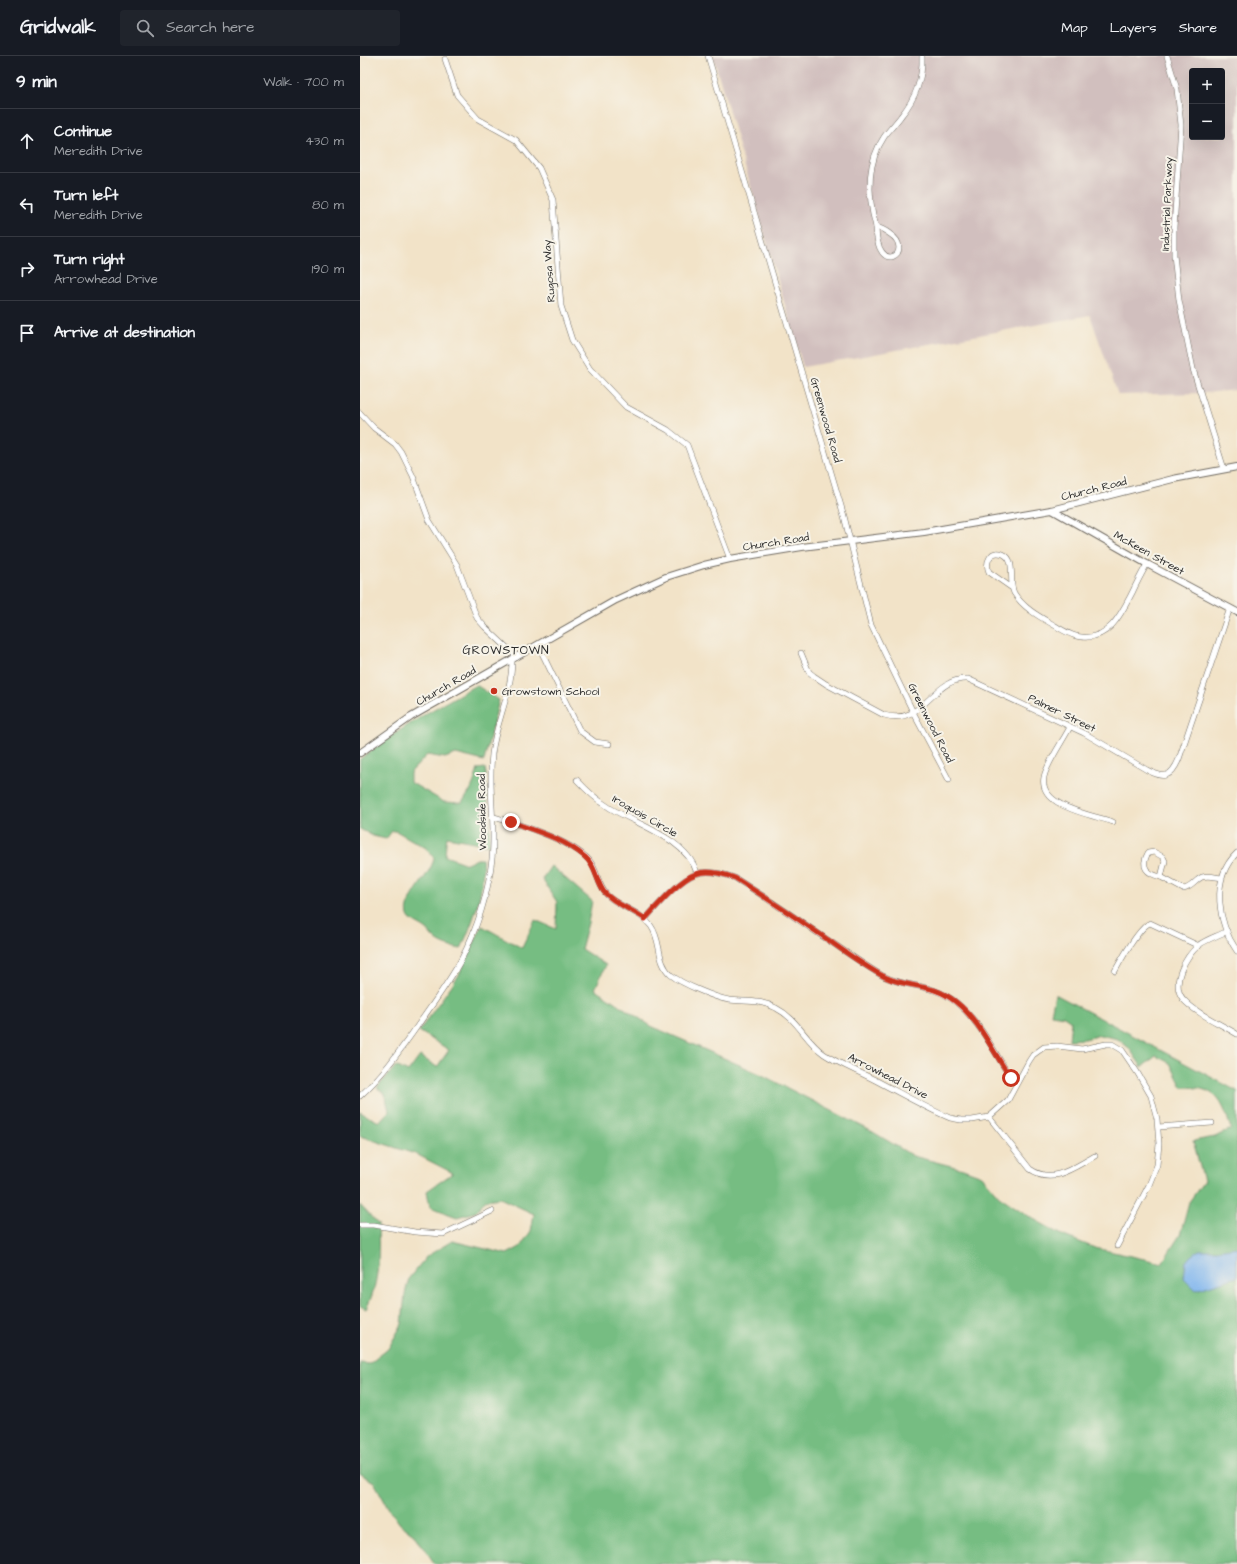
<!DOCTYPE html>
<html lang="en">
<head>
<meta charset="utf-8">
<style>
  body { margin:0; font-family:"Architects Daughter",sans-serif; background:#20242c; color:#f1f3f6 }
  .controls { position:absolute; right:12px; top:12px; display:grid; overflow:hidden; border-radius:4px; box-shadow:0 4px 16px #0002 }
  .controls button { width:36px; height:36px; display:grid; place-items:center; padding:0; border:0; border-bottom:1px solid #363941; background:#171b24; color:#f1f3f6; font:20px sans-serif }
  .stop { position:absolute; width:12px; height:12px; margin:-9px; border:3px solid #c8321e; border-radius:50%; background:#fff }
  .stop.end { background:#c8321e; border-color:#fff; box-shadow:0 1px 4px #0008 }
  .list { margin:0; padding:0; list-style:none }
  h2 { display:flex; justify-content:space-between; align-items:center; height:52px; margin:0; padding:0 16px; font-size:17px }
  h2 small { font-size:13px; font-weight:400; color:#9ea1a6 }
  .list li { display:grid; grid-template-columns:26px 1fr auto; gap:12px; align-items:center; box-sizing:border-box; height:64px; padding:0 16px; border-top:1px solid #363941 }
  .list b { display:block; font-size:15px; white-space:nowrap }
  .list p { margin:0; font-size:13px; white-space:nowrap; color:#9ea1a6 }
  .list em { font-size:13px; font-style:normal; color:#9ea1a6 }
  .icon { flex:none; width:22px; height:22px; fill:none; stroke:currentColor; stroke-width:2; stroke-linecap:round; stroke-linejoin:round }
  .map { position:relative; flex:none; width:877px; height:1508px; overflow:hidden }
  header { display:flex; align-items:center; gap:24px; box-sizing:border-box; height:56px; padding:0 20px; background:#171b24; border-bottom:1px solid #363941 }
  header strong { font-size:19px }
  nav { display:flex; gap:22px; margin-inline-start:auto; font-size:14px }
  .search { width:280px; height:36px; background:#20242c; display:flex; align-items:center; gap:10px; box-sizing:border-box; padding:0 14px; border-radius:4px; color:#9ea1a6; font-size:15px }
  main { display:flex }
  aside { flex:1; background:#171b24 }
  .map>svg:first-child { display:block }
  .industrial { fill:#d1bfbe; fill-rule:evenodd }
  .forest { fill:#76bd82; stroke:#507456 }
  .water { fill:#7fb5ee; stroke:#55708c }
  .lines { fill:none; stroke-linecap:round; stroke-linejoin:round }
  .minor-casing { stroke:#716b62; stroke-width:6 }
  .tertiary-casing { stroke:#716b62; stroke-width:8 }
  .minor { stroke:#fff; stroke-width:5 }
  .tertiary { stroke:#fff; stroke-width:6 }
  .route { stroke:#c8321e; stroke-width:5 }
  .poi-dot { fill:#c8321e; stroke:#f7f3e8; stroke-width:1.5 }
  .labels { text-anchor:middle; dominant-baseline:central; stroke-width:4; stroke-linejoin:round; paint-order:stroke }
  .street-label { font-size:11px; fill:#2b2b2b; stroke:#f7f3e8 }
  .poi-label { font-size:11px; fill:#2b2b2b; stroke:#f7f3e8; text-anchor:start }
  .neighbourhood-label { font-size:12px; letter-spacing:1px; fill:#2b2b2b; stroke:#f7f3e8 }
</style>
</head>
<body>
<header>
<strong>Gridwalk</strong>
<div class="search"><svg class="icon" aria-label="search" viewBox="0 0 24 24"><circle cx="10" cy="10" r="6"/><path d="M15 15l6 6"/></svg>Search here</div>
<nav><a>Map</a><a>Layers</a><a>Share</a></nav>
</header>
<main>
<aside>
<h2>9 min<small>Walk · 700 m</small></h2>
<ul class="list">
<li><svg class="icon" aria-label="ahead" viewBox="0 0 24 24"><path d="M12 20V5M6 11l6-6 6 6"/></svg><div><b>Continue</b><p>Meredith Drive</p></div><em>430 m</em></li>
<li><svg class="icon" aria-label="left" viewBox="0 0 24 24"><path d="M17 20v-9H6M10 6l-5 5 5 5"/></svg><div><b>Turn left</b><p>Meredith Drive</p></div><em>80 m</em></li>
<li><svg class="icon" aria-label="right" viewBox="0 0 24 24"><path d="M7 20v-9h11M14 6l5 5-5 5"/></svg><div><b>Turn right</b><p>Arrowhead Drive</p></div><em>190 m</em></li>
<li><svg class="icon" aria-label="arrive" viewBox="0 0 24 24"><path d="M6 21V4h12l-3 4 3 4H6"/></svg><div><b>Arrive at destination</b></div></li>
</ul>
</aside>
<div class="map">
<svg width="877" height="1508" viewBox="0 0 877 1508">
  <rect width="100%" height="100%" fill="#f7f3e8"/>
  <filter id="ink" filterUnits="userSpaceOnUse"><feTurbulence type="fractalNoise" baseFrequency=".025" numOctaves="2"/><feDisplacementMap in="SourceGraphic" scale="8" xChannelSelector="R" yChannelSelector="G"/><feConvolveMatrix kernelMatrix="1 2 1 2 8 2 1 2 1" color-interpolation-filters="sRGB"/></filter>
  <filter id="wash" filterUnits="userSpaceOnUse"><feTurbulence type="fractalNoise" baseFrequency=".012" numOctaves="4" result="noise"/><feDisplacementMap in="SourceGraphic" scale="16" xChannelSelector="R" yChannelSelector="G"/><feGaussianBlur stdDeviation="0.9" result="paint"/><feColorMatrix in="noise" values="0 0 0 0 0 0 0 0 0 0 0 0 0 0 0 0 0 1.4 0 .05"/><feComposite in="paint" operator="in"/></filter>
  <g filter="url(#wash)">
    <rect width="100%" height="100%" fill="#f2e3c8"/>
    <path class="industrial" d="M 353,0 L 877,0 L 877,334 L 844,337 L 758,339 L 730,259 L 443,311 ZM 832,15 L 862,15 L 862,81 L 832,81 Z"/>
    <g class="forest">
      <path d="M 116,629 L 139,644 L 124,705 L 96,698 L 85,702 L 67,699 L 50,717 L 50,726 L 84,746 L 101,747 C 111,737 114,726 118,713 L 125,712 L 126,717 L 130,789 L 87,781 L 86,786 L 85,800 L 107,808 L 117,803 L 122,803 C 126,832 113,866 101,893 C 91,891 80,889 73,881 C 71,879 69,876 67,874 C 62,870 56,868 51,864 C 36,850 72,819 74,802 L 66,792 L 36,775 L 32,775 L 26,783 L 13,780 L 0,773 L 0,703 L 28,682 L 67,657 Z"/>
      <path d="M 191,810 L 232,845 L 228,867 L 221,893 L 246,909 L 235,933 L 291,970 L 400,1018 L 513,1076 L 553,1100 L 603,1113 L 622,1120 L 639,1140 L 670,1161 L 704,1180 L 735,1192 L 802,1207 L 820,1179 L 829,1146 L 844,1125 L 833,1085 L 855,1081 L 871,1073 C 862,1043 856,1031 822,1031 L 810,1007 L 796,1000 L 782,1011 L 769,992 L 758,983 L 740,979 L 725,983 L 709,984 L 711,965 L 704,960 L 691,958 L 695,938 L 877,1035 L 877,1508 L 75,1508 L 55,1479 L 40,1468 L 29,1453 L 14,1426 L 0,1418 L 0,1307 L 9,1308 L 28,1293 L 42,1268 L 45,1238 L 49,1222 L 67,1200 L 92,1185 L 147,1198 L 160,1191 L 171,1175 L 174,1158 L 140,1142 L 125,1144 L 116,1156 L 97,1161 L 70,1151 L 67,1135 L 93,1117 L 58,1099 L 0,1080 L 0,1056 L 19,1066 L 29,1055 L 25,1038 L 17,1032 L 36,1010 L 48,1016 L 60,1000 L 77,1011 L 89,994 L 59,975 L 99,919 L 122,870 L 162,892 L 175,864 L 196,873 L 197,846 L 182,823 Z"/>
      <path d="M 0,1149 L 18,1168 C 19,1198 20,1226 6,1253 L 0,1250 Z"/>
    </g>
    <path class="water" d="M 877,1191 L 877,1221 L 836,1234 L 824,1222 L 826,1205 L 839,1194 L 857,1194 Z"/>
  </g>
  <g filter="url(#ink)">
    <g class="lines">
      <defs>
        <g id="minor">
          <path d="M 348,0 L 484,460 L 511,569 L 553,656 L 589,724"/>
          <path d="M 807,0 L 817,33 L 821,69 L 814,171 L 814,199 L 819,244 L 833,313 L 864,413"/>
          <path d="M 85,3 L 97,39 L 118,63 L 156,84 L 179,112 L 193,144 L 201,250 L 212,284 L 230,313 L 266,351 L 308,374 L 327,389 L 370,503"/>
          <path d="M 516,171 C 508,142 506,108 524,81 C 529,74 536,67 541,60 C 555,43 563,22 562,0"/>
          <path d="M 516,171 C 522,172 526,175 530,178 C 556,195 517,223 516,171 Z"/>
          <path d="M 0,357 L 14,372 L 35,388 L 41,396 L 53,420 L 69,464 L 97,509 L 117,562 L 125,571 L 157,601"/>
          <path d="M 652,532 L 629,516 C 625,507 630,493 643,498 C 657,504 648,526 654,537 C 663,552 680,561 694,569 C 702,574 713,581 722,581 C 750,584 762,556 773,535 C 777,526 782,517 787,508"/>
          <path d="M 178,589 L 220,675 L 235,686 L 249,688"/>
          <path d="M 441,597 L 449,616 L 454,620 L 466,628 L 524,659 C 564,671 572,621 608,623 L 724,677 L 787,714 C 804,723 811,722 819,703 L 870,552"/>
          <path d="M 710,671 C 704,683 686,709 684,721 C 678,751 733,759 753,766"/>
          <path d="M 217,724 C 227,735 237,744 250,752 C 278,769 327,783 337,817"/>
          <path d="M 134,761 C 161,769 210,784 229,804 C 238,814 237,829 247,839 C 260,852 279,854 291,870 C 302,885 296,906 311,919 C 322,928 356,942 369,944 C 386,946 400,943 416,952 C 438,963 445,985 464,998 C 479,1008 498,1015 515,1024 C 540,1037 564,1051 590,1062 L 601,1064 L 612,1064 L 629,1061 L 648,1044 L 669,1005 L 673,999 L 684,991 L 697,990 L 722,993 L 746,988 L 752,988 L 762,994 L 777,1016 L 791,1040 L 797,1063 L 799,1088 L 797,1109 L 789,1129 L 757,1190"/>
          <path d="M 794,796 L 803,801 L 805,805 L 801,821 C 787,818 780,811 788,797 Z"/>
          <path d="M 877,797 C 850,823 858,867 877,895"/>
          <path d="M 801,821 L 823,833 C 832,832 835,824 842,821 C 848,819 855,821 861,822"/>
          <path d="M 285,863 C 297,850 320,823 336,818 C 348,813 364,818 375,822 C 405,841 433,860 462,880 C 482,893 502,908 523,920 C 549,933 571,926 597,947 C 620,966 634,995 650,1021 L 657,1026"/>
          <path d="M 867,875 C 858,880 847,883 839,889 C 826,900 810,927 823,943 C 835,957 861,968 877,978"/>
          <path d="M 755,915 C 761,904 779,871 790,867 L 839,890"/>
          <path d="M 0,1040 C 22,1020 39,996 56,972 C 71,950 88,928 101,904 C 117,873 128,838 132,803 C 136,768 128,733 132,698 C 136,665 152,637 152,604"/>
          <path d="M 629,1061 L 670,1113 C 693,1129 714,1111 735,1100"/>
          <path d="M 798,1071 L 852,1067"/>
          <path d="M 0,1169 L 14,1169 L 55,1176 L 83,1178 L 132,1155"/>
        </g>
        <g id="tertiary">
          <path d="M 692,454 L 787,508 L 877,556"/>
          <path d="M 0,697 L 51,661 L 256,544 L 306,521 L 344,509 L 370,503 L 442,491 L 564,476 L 692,454 L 813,423 L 877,411"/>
        </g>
      </defs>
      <use href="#minor" class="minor-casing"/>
      <use href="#tertiary" class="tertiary-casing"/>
      <use href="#minor" class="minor"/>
      <use href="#tertiary" class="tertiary"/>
    </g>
  </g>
  <g class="lines" filter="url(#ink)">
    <path class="route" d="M 151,766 C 176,775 205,783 225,801 C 236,810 236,825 244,836 C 254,848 272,853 285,863 C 297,850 320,823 336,818 C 348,813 364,818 375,822 C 405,841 435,861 464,881 C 484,895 504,910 525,921 C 550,933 571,926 596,946 C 621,966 633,997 651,1022"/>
  </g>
  <circle class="poi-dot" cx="134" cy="635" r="4"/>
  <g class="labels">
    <g class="street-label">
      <text transform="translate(807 148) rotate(-88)">Industrial Parkway</text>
      <text transform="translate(189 215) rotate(-94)">Rugosa Way</text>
      <text transform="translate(466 364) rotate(74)">Greenwood Road</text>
      <text transform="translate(734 433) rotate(-14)">Church Road</text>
      <text transform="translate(416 486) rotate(-9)">Church Road</text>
      <text transform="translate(789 497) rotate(29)">McKeen Street</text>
      <text transform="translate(86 630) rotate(-30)">Church Road</text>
      <text transform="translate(702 657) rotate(26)">Palmer Street</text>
      <text transform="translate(571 667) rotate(63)">Greenwood Road</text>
      <text transform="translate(122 756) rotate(-91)">Woodside Road</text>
      <text transform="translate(285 760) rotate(30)">Iroquois Circle</text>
      <text transform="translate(528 1020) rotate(27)">Arrowhead Drive</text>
    </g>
    <g class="poi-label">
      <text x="142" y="635">Growstown School</text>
    </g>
    <g class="neighbourhood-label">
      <text x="146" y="594">GROWSTOWN</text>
    </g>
  </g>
</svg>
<div class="controls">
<button>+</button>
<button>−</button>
</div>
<div class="stop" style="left:651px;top:1022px"></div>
<div class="stop end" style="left:151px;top:766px"></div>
</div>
</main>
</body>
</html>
